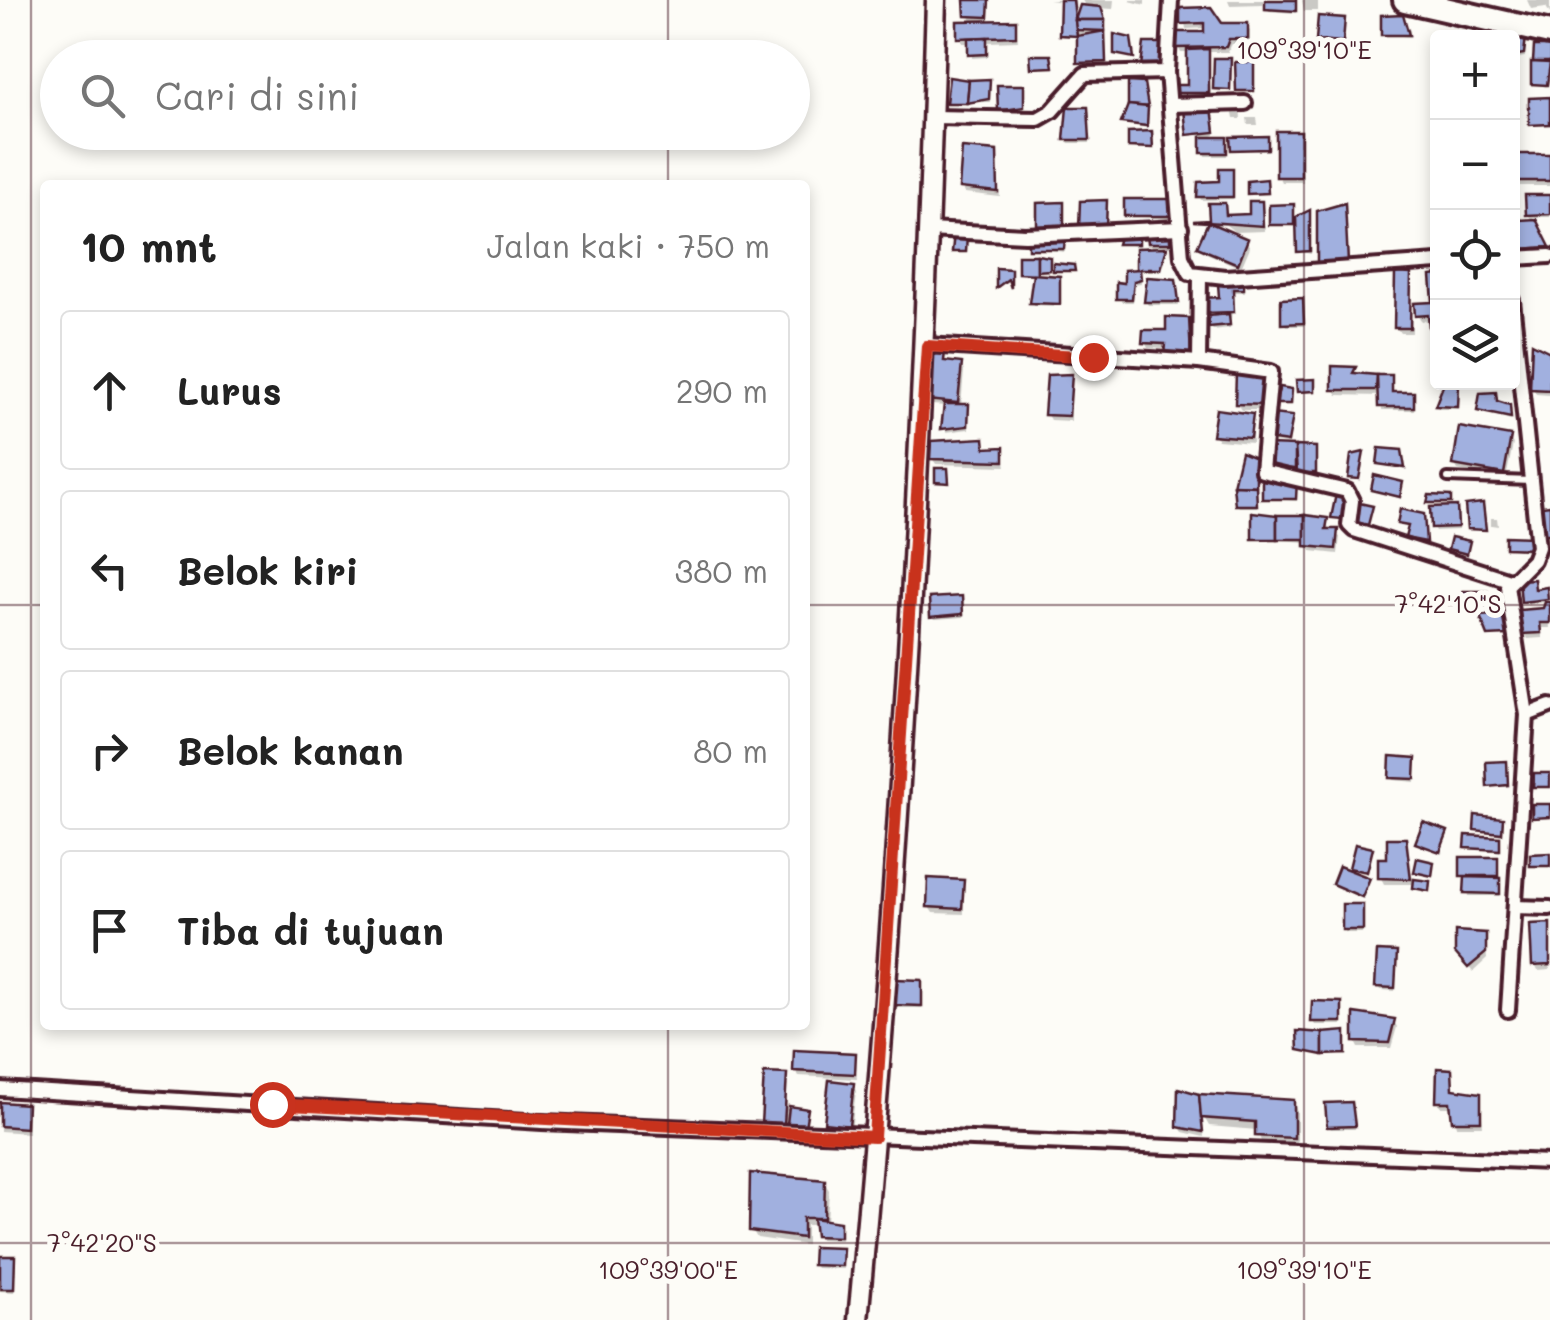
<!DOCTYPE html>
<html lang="id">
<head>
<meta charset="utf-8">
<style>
  body { margin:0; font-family:Mali,sans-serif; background:#f2f2f2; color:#222 }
  .controls { position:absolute; right:30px; top:30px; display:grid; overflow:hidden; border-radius:10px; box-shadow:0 5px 15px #0003 }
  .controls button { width:90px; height:90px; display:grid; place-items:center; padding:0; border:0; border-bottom:2px solid #e0e0e0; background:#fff; color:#222; font:50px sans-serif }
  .stop { position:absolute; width:30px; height:30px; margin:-22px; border:8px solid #c8321e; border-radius:50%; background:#fff }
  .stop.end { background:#c8321e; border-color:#fff; box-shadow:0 2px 10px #0008 }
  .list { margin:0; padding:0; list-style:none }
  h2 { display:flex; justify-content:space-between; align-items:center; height:130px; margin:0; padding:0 40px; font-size:42px }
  h2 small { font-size:32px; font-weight:400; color:#767676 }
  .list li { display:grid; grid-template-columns:65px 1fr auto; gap:30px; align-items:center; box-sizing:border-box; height:160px; margin:0 20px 20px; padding:0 20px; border:2px solid #e0e0e0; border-radius:10px }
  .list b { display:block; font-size:38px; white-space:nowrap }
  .list em { font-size:32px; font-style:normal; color:#767676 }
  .icon { flex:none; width:55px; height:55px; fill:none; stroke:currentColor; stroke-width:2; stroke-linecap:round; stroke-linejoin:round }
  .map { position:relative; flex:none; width:1550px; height:1320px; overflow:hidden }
  .search { position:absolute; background:#fff; box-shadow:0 5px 15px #0003; left:40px; top:40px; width:770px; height:110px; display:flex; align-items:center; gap:25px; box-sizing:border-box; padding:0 35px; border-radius:55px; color:#767676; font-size:38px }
  .panel { position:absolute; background:#fff; box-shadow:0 5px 15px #0003; left:40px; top:180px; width:770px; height:850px; border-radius:10px }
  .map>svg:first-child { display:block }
  .shadow { fill:#0003 }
  .building { fill:#a1b0df; stroke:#4a1f2b; stroke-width:2.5 }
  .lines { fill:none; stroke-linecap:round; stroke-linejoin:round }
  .lane-casing { stroke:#4a1f2b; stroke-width:14 }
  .street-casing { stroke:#4a1f2b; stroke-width:20 }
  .secondary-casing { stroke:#4a1f2b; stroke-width:25 }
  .highway-casing { stroke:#4a1f2b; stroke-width:30 }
  .lane { stroke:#fdfcf7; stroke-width:6 }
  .street { stroke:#fdfcf7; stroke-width:12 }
  .secondary { stroke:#fdfcf7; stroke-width:18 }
  .highway { stroke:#fdfcf7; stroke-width:22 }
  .route { stroke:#c8321e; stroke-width:12 }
  .ticks { fill:none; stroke:#4a1f2b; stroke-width:2.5; stroke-opacity:0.45 }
  .ticks-label { font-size:25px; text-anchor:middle; fill:#4a1f2b; stroke:#fdfcf7; stroke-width:10; stroke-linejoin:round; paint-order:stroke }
</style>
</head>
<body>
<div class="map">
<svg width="1550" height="1320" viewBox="0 0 1550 1320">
  <rect width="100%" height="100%" fill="#fdfcf7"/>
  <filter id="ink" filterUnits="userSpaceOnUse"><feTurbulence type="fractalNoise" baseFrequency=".01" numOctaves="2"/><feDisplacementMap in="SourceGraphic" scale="20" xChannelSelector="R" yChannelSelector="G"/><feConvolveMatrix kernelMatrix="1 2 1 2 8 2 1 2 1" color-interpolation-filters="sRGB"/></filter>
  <g filter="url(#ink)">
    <g class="shadow">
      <path d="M 967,0 L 989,0 L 989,23 L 1015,23 L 1018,41 L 988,42 L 988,57 L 972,58 L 971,43 L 963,43 L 960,38 L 972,23 Z"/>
      <path d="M 1048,0 L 1075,0 L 1076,25 L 1086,8 L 1082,0 L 1114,0 L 1113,9 L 1098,8 L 1106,64 L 1081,65 L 1080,36 L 1062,34 L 1063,2 Z"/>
      <path d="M 1145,0 L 1145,5 L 1130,1 L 1130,0 Z"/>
      <path d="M 1228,0 L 1263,0 L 1263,4 L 1230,5 Z"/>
      <path d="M 1268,0 L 1297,0 L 1296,13 L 1269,11 Z"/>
      <path d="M 1302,0 L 1318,0 L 1318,11 L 1304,11 Z"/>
      <path d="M 1527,0 L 1550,0 L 1550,14 L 1546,7 L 1531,9 Z"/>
      <path d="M 1183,10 L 1220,26 L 1246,25 L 1250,31 L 1250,44 L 1232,44 L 1228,52 L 1208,52 L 1211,98 L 1176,98 L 1172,92 L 1190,88 L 1190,53 L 1181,53 L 1178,47 L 1207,34 L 1207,28 L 1186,29 Z"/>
      <path d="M 1344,21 L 1344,45 L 1320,43 L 1318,39 Z"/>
      <path d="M 1404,26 L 1410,30 L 1410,37 L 1384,34 Z"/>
      <path d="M 1513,38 L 1524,39 L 1525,57 L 1513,59 Z"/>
      <path d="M 1536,48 L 1550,49 L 1547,87 L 1533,84 Z"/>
      <path d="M 1512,65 L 1518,69 L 1515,102 L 1512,101 Z"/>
      <path d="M 989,82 L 990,102 L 949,102 Z"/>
      <path d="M 1130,85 L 1145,89 L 1147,128 L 1124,123 Z"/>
      <path d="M 1022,88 L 1024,110 L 1002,113 L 1001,110 Z"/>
      <path d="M 1240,108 L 1241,119 L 1234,119 L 1232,109 Z"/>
      <path d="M 1088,113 L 1090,143 L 1069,143 L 1067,140 Z"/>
      <path d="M 1212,113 L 1215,135 L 1204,139 L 1226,140 L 1227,156 L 1206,156 L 1204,136 L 1190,134 Z"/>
      <path d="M 1247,118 L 1257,118 L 1258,125 L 1248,125 Z"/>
      <path d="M 1300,134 L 1303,182 L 1282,182 L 1279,176 Z"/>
      <path d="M 1266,139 L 1268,151 L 1233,149 Z"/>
      <path d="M 995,153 L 1000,197 L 965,193 L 962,188 Z"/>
      <path d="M 1550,157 L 1550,186 L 1518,186 L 1514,180 Z"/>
      <path d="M 1233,173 L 1233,199 L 1201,200 L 1200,197 Z"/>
      <path d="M 1550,197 L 1550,217 L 1533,217 L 1550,250 L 1525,252 L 1532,221 L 1528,214 Z"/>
      <path d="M 1168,202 L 1170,219 L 1127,216 Z"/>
      <path d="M 1261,203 L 1265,231 L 1235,232 L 1226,225 L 1215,225 L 1212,220 L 1224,205 L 1227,217 L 1252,216 Z"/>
      <path d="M 1344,206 L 1350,268 L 1322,268 L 1319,262 Z"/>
      <path d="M 1293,207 L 1295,221 L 1311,216 L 1311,254 L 1299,251 L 1299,227 L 1272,224 Z"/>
      <path d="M 1138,235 L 1140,238 L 1139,251 L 1154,250 L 1150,243 L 1169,236 L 1171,246 L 1163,246 L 1167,253 L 1162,271 L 1140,271 L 1141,283 L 1134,284 L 1133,302 L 1121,302 L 1127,273 L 1141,271 L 1139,268 L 1139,246 L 1119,244 Z"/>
      <path d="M 1063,241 L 1065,252 L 1031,248 Z"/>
      <path d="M 1246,241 L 1250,247 L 1241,268 L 1204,252 L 1200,247 Z"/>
      <path d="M 1410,276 L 1412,333 L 1400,333 L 1396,327 Z"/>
      <path d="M 1059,278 L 1060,306 L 1034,305 L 1032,302 Z"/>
      <path d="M 1438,278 L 1438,333 L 1435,333 L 1431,320 L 1421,321 L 1417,315 L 1435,304 Z"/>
      <path d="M 1177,285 L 1179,305 L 1148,305 L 1146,302 Z"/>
      <path d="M 1243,285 L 1245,292 L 1234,292 L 1230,328 L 1213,330 L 1207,313 L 1221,300 L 1220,286 Z"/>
      <path d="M 1301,301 L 1304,326 L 1286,326 L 1284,323 Z"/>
      <path d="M 1188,320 L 1193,361 L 1167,349 L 1148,348 L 1145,342 Z"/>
      <path d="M 943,354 L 946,364 L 961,365 L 964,371 L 961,407 L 970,410 L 969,429 L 946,432 L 946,406 L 932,405 L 928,399 Z"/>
      <path d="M 1550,355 L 1550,395 L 1536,394 L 1533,388 Z"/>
      <path d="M 1355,369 L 1359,376 L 1391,377 L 1393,395 L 1413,395 L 1414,410 L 1382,410 L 1380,396 L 1338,395 L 1334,389 Z"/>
      <path d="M 1071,377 L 1071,421 L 1050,420 L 1047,415 Z"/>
      <path d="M 1270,382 L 1269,410 L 1241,410 L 1237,404 Z"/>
      <path d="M 1458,386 L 1459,409 L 1439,409 L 1437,406 Z"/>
      <path d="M 1508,407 L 1511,420 L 1479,411 Z"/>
      <path d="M 1251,416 L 1252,443 L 1218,440 L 1215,435 Z"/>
      <path d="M 1292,418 L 1289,444 L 1272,442 L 1270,439 Z"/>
      <path d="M 1509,438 L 1513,444 L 1506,479 L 1458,470 L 1455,465 Z"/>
      <path d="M 983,441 L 986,450 L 1002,449 L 1006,466 L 936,464 L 932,458 Z"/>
      <path d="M 1271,447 L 1314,449 L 1316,476 L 1272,470 Z"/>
      <path d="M 1403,456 L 1405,470 L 1379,464 Z"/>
      <path d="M 1254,460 L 1257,507 L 1239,507 L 1237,504 Z"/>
      <path d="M 1402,484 L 1401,499 L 1374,490 Z"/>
      <path d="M 1297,485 L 1297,501 L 1264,498 Z"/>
      <path d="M 1456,508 L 1459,530 L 1435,531 L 1433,528 Z"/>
      <path d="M 1423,516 L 1425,519 L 1426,544 L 1410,541 L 1410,529 L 1400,524 Z"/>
      <path d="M 1491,518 L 1497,518 L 1498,526 L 1491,525 Z"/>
      <path d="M 1327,520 L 1329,531 L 1340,537 L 1338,554 L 1311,551 L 1307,542 L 1254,538 Z"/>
      <path d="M 1532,542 L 1532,552 L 1508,548 Z"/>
      <path d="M 1535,591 L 1547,593 L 1550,628 L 1542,628 L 1542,638 L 1527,639 L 1524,633 L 1547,602 L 1526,604 Z"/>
      <path d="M 1485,594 L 1487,606 L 1480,606 L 1480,614 L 1467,614 L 1466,611 Z"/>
      <path d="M 961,598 L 964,617 L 935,619 L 933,616 Z"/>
      <path d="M 1414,760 L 1415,782 L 1393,780 L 1392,777 Z"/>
      <path d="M 1502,820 L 1503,835 L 1476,830 Z"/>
      <path d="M 1446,833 L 1442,854 L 1418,843 Z"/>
      <path d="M 1497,837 L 1500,852 L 1468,848 Z"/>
      <path d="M 1405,840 L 1413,881 L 1429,883 L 1428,891 L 1416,889 L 1416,884 L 1384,884 L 1381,878 Z"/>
      <path d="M 1463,860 L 1497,860 L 1500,896 L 1469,896 Z"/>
      <path d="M 1368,880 L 1364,899 L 1335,884 Z"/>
      <path d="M 962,882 L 964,914 L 933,913 L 929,907 Z"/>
      <path d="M 1361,907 L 1363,933 L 1346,933 L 1344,929 Z"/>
      <path d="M 1550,926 L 1550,970 L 1538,971 L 1535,965 Z"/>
      <path d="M 1485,935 L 1487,959 L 1473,972 L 1461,959 Z"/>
      <path d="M 1396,955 L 1395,991 L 1380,990 L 1378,986 Z"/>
      <path d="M 921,982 L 922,1008 L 897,1008 L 896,1004 Z"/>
      <path d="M 1340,1004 L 1342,1025 L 1315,1025 L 1313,1022 Z"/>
      <path d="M 1394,1021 L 1397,1027 L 1391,1048 L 1359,1048 L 1356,1042 Z"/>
      <path d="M 1345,1034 L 1347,1056 L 1300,1049 Z"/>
      <path d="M 854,1055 L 857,1079 L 799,1076 L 795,1070 Z"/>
      <path d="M 1450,1072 L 1454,1092 L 1480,1095 L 1483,1126 L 1457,1126 L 1453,1107 L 1442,1107 L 1438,1101 Z"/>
      <path d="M 785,1077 L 787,1109 L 806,1111 L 806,1129 L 791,1127 L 786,1118 L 786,1130 L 767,1129 L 763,1123 Z"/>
      <path d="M 852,1085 L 856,1091 L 851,1131 L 830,1129 L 826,1123 Z"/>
      <path d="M 1199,1097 L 1293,1102 L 1297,1111 L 1297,1146 L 1262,1144 L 1257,1130 L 1209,1126 L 1202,1114 L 1204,1137 L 1183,1132 L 1179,1126 Z"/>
      <path d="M 0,1104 L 26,1106 L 28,1133 L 0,1131 Z"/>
      <path d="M 1352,1108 L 1355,1129 L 1331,1129 L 1329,1126 Z"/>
      <path d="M 824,1182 L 829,1190 L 827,1222 L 839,1224 L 841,1240 L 820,1239 L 817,1225 L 806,1225 L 806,1245 L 757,1238 L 752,1230 Z"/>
      <path d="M 841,1251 L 843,1269 L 816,1268 L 814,1265 Z"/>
      <path d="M 0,1258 L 16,1262 L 14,1292 L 0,1291 Z"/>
    </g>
    <g class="building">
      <path d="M 964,0 L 989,0 L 988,17 L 965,16 Z"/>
      <path d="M 1060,0 L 1073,0 L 1077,36 L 1059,35 Z"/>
      <path d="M 1265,0 L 1296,0 L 1296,11 L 1265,9 Z"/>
      <path d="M 1080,5 L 1101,7 L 1105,20 L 1075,20 Z"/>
      <path d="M 1211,7 L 1222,23 L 1248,23 L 1248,39 L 1229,39 L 1226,47 L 1175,48 L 1175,32 L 1204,32 L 1204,23 L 1180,24 L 1180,8 Z"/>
      <path d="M 1403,14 L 1409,35 L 1381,35 L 1381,15 Z"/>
      <path d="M 1318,16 L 1345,18 L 1343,42 L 1316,40 Z"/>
      <path d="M 1016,20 L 1016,36 L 957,38 L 957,21 Z"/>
      <path d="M 1075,20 L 1105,20 L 1105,31 L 1076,30 Z"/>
      <path d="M 1105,31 L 1106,62 L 1077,63 L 1077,36 Z"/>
      <path d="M 1114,34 L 1131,38 L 1134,58 L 1114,54 Z"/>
      <path d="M 1511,35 L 1526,37 L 1524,54 L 1512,56 Z"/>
      <path d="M 987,37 L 987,54 L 968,55 L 968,38 Z"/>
      <path d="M 1144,43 L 1162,43 L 1162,64 L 1141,66 Z"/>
      <path d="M 1534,46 L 1550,46 L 1550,62 L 1533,62 Z"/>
      <path d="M 1209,49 L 1209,93 L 1170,93 L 1170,85 L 1187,85 L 1187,50 Z"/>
      <path d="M 1030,55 L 1051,55 L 1053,67 L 1031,68 Z"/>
      <path d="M 1214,58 L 1231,58 L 1230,90 L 1213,89 Z"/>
      <path d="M 1235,62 L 1254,62 L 1254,91 L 1236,91 Z"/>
      <path d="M 1531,62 L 1550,63 L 1547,85 L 1531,84 Z"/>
      <path d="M 949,77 L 969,80 L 967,103 L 946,103 Z"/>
      <path d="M 990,79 L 989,99 L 967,103 L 969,80 Z"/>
      <path d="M 1128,82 L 1144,83 L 1148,107 L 1128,105 Z"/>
      <path d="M 997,85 L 1024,85 L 1024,107 L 998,111 Z"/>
      <path d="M 1550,97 L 1550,124 L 1529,125 L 1529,98 Z"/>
      <path d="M 1128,105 L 1148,107 L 1147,126 L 1121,123 Z"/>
      <path d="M 1067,107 L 1088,107 L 1090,140 L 1064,140 Z"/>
      <path d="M 1212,107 L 1215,132 L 1187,135 L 1184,110 Z"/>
      <path d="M 1152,131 L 1153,148 L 1128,147 L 1128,132 Z"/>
      <rect x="1276" y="131" width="25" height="46"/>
      <path d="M 1268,136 L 1268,149 L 1231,150 L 1230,137 Z"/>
      <rect x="1201" y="137" width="26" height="16"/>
      <path d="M 962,148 L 997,151 L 998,192 L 959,188 Z"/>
      <rect x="1512" y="154" width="38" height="27"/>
      <path d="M 1219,168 L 1233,168 L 1233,197 L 1197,197 L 1198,182 L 1219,181 Z"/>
      <path d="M 1267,179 L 1268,193 L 1247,194 L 1247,181 Z"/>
      <path d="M 1525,195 L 1550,195 L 1550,214 L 1526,215 Z"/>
      <rect x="1124" y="199" width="46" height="17"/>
      <path d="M 1107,200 L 1106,228 L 1079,228 L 1080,201 Z"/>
      <path d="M 1249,201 L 1262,201 L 1263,226 L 1193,221 L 1209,220 L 1208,203 L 1225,203 L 1226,215 L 1249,214 Z"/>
      <path d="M 1064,202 L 1064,228 L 1037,227 L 1037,203 Z"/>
      <path d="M 1345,203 L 1348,263 L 1317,263 L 1317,211 Z"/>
      <path d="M 1294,204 L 1294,225 L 1269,225 L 1269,205 Z"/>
      <path d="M 1310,210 L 1310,251 L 1297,252 L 1296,217 Z"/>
      <path d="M 1536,219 L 1550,247 L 1521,249 L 1519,220 Z"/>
      <path d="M 1208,222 L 1248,239 L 1238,264 L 1197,247 Z"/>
      <path d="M 954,233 L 967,234 L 966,252 L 952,252 Z"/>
      <path d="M 1139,233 L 1139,244 L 1117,244 L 1120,234 Z"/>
      <path d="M 1170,233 L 1170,243 L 1148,243 L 1147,234 Z"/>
      <path d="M 1028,238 L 1065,238 L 1064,249 L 1028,249 Z"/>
      <path d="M 1167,247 L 1161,269 L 1136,269 L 1136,248 Z"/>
      <path d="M 1018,255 L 1037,255 L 1037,274 L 1018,273 Z"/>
      <path d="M 1037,255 L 1050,257 L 1050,270 L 1037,271 Z"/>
      <path d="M 1053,263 L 1074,265 L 1075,271 L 1053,271 Z"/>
      <path d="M 996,268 L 1011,269 L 1011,288 L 1008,279 L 996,288 Z"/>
      <path d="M 1140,269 L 1141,279 L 1134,281 L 1132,299 L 1116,299 L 1116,282 L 1124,283 L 1124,270 Z"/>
      <path d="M 1395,273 L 1411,274 L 1410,328 L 1394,328 Z"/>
      <path d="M 1033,274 L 1060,276 L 1060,304 L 1029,303 Z"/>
      <path d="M 1438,275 L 1438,328 L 1429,328 L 1428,315 L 1415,316 L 1414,303 L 1433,302 L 1431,276 Z"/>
      <path d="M 1147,277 L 1176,279 L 1179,302 L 1144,302 Z"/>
      <path d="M 1244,282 L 1244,289 L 1233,289 L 1234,312 L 1205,313 L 1204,298 L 1219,297 L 1218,284 Z"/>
      <path d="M 1303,298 L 1304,323 L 1281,324 L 1281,299 Z"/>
      <path d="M 1229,314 L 1230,325 L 1209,327 L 1208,316 Z"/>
      <path d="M 1166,317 L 1189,318 L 1191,356 L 1164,356 L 1165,344 L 1142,343 L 1143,330 L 1166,330 Z"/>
      <path d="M 1532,343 L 1550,352 L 1550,390 L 1530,389 Z"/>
      <path d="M 930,351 L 945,352 L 944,361 L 962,363 L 958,403 L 926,400 Z"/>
      <path d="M 1332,366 L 1356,367 L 1353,373 L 1377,375 L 1376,390 L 1332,390 Z"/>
      <path d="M 1236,373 L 1268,374 L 1267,405 L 1235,404 Z"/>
      <path d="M 1072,374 L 1069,416 L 1044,415 L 1047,375 Z"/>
      <path d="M 1377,375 L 1392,375 L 1392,392 L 1414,392 L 1414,407 L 1378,407 Z"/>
      <path d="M 1315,379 L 1315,391 L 1297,392 L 1296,380 Z"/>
      <path d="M 1444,383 L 1459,384 L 1458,407 L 1435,406 Z"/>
      <path d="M 1280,387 L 1292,389 L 1291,404 L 1274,404 Z"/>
      <path d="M 1496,392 L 1497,401 L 1510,405 L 1511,418 L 1477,411 L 1480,393 Z"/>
      <path d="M 944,404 L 969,404 L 968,426 L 941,429 Z"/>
      <path d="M 1216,409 L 1253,414 L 1250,438 L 1212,435 Z"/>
      <path d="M 1271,414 L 1293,416 L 1288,442 L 1267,439 Z"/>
      <path d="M 1459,427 L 1511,436 L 1504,474 L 1453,465 Z"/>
      <path d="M 984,438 L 985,448 L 1004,447 L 1004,461 L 930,459 L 931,441 Z"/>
      <path d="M 1269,445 L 1295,446 L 1295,469 L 1268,468 Z"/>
      <path d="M 1295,446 L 1316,447 L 1316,473 L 1297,473 Z"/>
      <path d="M 1379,448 L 1402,450 L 1405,468 L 1377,464 Z"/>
      <path d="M 1241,452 L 1256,458 L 1256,486 L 1233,485 Z"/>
      <path d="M 1364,452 L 1359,479 L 1348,478 L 1351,455 Z"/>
      <path d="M 935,468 L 948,468 L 949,483 L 935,482 Z"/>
      <path d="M 1374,475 L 1403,482 L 1400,497 L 1371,490 Z"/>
      <path d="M 1262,477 L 1297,479 L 1296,499 L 1262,499 Z"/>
      <path d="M 1233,485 L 1256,486 L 1257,505 L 1235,505 Z"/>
      <path d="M 1337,489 L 1351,496 L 1342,519 L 1331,518 Z"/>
      <path d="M 1429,495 L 1451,496 L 1451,503 L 1427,503 Z"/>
      <path d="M 1355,502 L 1373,506 L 1368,525 L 1350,521 Z"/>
      <path d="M 1483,503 L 1486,530 L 1467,529 L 1465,505 Z"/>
      <path d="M 1550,505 L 1550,534 L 1544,534 L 1542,506 Z"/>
      <path d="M 1457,506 L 1458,527 L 1431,528 L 1430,507 Z"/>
      <path d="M 1400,509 L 1424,514 L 1426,542 L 1405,538 L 1408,526 L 1397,524 Z"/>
      <path d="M 1252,512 L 1277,515 L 1277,539 L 1252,539 Z"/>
      <rect x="1277" y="515" width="28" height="24"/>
      <path d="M 1305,515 L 1328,518 L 1326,529 L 1338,529 L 1336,549 L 1305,546 Z"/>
      <path d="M 1505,536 L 1532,537 L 1532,549 L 1505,548 Z"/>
      <path d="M 1451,537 L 1470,541 L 1467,554 L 1448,549 Z"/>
      <path d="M 1534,579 L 1535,589 L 1547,587 L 1548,599 L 1521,602 L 1519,580 Z"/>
      <path d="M 1463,591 L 1487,591 L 1486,604 L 1479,604 L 1479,612 L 1463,612 Z"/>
      <path d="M 962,596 L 963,614 L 930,617 L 929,598 Z"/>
      <path d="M 1545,602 L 1550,602 L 1550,623 L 1540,623 L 1541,633 L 1521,634 L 1520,610 L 1543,608 Z"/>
      <path d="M 1505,614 L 1506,635 L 1488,636 L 1480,616 Z"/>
      <path d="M 1390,756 L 1416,758 L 1415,779 L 1389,778 Z"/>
      <path d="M 1507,761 L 1508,785 L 1487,787 L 1486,762 Z"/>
      <path d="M 1534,773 L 1550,773 L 1550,787 L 1533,787 Z"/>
      <path d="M 1532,804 L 1550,804 L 1550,817 L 1532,818 Z"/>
      <path d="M 1475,815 L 1503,818 L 1502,833 L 1474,830 Z"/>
      <path d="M 1423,822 L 1448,831 L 1440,852 L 1415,843 Z"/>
      <path d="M 1466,835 L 1500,837 L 1500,850 L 1465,848 Z"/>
      <path d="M 1387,838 L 1406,838 L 1411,879 L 1378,878 L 1378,858 L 1387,858 Z"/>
      <path d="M 1355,844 L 1373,848 L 1367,872 L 1349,868 Z"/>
      <path d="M 1550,853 L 1550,866 L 1530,866 L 1530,854 Z"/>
      <rect x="1460" y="857" width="38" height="19"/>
      <path d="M 1417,858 L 1434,862 L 1432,876 L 1414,872 Z"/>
      <path d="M 1339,866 L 1370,878 L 1362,897 L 1332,884 Z"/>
      <path d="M 1465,877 L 1500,878 L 1500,894 L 1464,893 Z"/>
      <path d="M 928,878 L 964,880 L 962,909 L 927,907 Z"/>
      <path d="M 1414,879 L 1430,881 L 1429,891 L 1413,888 Z"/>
      <rect x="1342" y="904" width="21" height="26"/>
      <path d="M 1550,923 L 1550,965 L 1532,966 L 1530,924 Z"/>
      <path d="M 1455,931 L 1486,933 L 1486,953 L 1468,968 L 1455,953 Z"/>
      <path d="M 1377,951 L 1397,952 L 1395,988 L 1375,987 Z"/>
      <path d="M 894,979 L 922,980 L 922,1006 L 893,1005 Z"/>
      <path d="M 1312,1001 L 1342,1002 L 1342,1022 L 1311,1022 Z"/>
      <path d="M 1354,1013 L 1395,1019 L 1389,1043 L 1354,1042 Z"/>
      <path d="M 1297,1031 L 1323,1033 L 1323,1055 L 1298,1050 Z"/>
      <path d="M 1346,1031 L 1346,1054 L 1323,1055 L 1323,1033 Z"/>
      <path d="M 794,1050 L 856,1053 L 855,1074 L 793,1071 Z"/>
      <path d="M 1437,1068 L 1452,1069 L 1453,1089 L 1481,1093 L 1481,1121 L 1452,1121 L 1450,1102 L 1436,1102 Z"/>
      <path d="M 764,1073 L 787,1074 L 784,1125 L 761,1124 Z"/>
      <path d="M 829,1080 L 854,1083 L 849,1126 L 824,1123 Z"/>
      <path d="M 1178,1088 L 1199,1094 L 1203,1132 L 1177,1127 Z"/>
      <path d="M 1199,1094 L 1294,1100 L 1294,1138 L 1255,1136 L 1255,1122 L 1201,1118 Z"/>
      <path d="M 0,1102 L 27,1104 L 26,1128 L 0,1126 Z"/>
      <path d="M 1352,1102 L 1355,1126 L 1327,1127 L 1325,1103 Z"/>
      <path d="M 789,1106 L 808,1109 L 805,1127 L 787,1124 Z"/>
      <path d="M 750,1173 L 825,1180 L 824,1218 L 803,1218 L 803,1238 L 749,1231 Z"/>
      <path d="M 813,1218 L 840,1222 L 840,1237 L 815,1236 Z"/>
      <path d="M 813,1247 L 843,1248 L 842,1266 L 812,1265 Z"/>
      <path d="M 0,1256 L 15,1256 L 14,1289 L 0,1289 Z"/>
    </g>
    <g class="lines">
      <defs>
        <path id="lane" d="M 1448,478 L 1531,481"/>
        <g id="street">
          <path d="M 1171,0 L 1167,72 L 1182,257 L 1190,273 L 1225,277 L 1438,262"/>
          <path d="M 1170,105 L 1245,103"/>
          <path d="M 932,117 L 1038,119 L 1052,111 L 1085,74 L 1167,72"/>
          <path d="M 928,230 L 1025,235 L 1181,228"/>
          <path d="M 1512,258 L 1550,256"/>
          <path d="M 1200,276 L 1199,362 L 1271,372 L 1262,471 L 1347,491 L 1352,501 L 1349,525 L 1354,530 L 1509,580"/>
          <path d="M 927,345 L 1199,362"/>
          <path d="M 1527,715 L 1550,706"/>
          <path d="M 1515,907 L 1550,908"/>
          <path d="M 1508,1010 L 1527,715 L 1507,586 L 1533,560 L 1538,547 L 1512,300"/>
          <path d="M 0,1089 L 542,1122 L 1550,1162"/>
        </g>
        <path id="secondary" d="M 858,1320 C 899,881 923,440 936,0"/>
        <path id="highway" d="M 1405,0 L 1550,33"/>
      </defs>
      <use href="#lane" class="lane-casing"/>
      <use href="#street" class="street-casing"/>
      <use href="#secondary" class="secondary-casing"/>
      <use href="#highway" class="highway-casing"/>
      <use href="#lane" class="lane"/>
      <use href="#street" class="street"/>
      <use href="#secondary" class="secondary"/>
      <use href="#highway" class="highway"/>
    </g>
  </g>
  <g class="lines" filter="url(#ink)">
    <path class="route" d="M 272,1104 L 874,1137 L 927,346 L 1093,357"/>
  </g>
  <path class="ticks" d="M 31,0 L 31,1320M 668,0 L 668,58M 1304,0 L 1304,1320M 668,132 L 668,185M 0,605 L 45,605M 805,605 L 1550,605M 668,1025 L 668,1320M 0,1243 L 1550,1243"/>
  <g class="ticks-label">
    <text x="1304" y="59">109°39'10"E</text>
    <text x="1448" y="613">7°42'10"S</text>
    <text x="102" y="1252">7°42'20"S</text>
    <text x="668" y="1279">109°39'00"E</text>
    <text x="1304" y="1279">109°39'10"E</text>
  </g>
</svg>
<div class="controls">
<button>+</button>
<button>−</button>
<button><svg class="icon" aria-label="locate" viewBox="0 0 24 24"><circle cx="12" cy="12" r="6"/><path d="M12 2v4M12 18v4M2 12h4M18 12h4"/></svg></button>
<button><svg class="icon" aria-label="layers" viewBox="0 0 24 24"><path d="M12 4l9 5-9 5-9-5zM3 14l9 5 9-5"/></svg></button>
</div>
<div class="stop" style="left:272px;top:1104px"></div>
<div class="stop end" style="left:1093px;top:357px"></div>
<div class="search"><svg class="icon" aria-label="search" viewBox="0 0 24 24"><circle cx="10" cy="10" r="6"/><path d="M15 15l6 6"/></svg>Cari di sini</div>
<section class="panel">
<h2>10 mnt<small>Jalan kaki · 750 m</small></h2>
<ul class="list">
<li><svg class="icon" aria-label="ahead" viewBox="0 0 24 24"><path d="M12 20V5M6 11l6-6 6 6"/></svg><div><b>Lurus</b></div><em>290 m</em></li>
<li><svg class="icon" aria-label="left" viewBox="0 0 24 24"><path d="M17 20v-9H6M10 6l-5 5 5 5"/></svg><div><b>Belok kiri</b></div><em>380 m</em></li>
<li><svg class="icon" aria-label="right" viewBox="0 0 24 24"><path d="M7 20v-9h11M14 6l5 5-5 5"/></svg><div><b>Belok kanan</b></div><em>80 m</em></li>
<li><svg class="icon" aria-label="arrive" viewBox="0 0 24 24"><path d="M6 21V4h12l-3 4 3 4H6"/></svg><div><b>Tiba di tujuan</b></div></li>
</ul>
</section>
</div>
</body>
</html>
